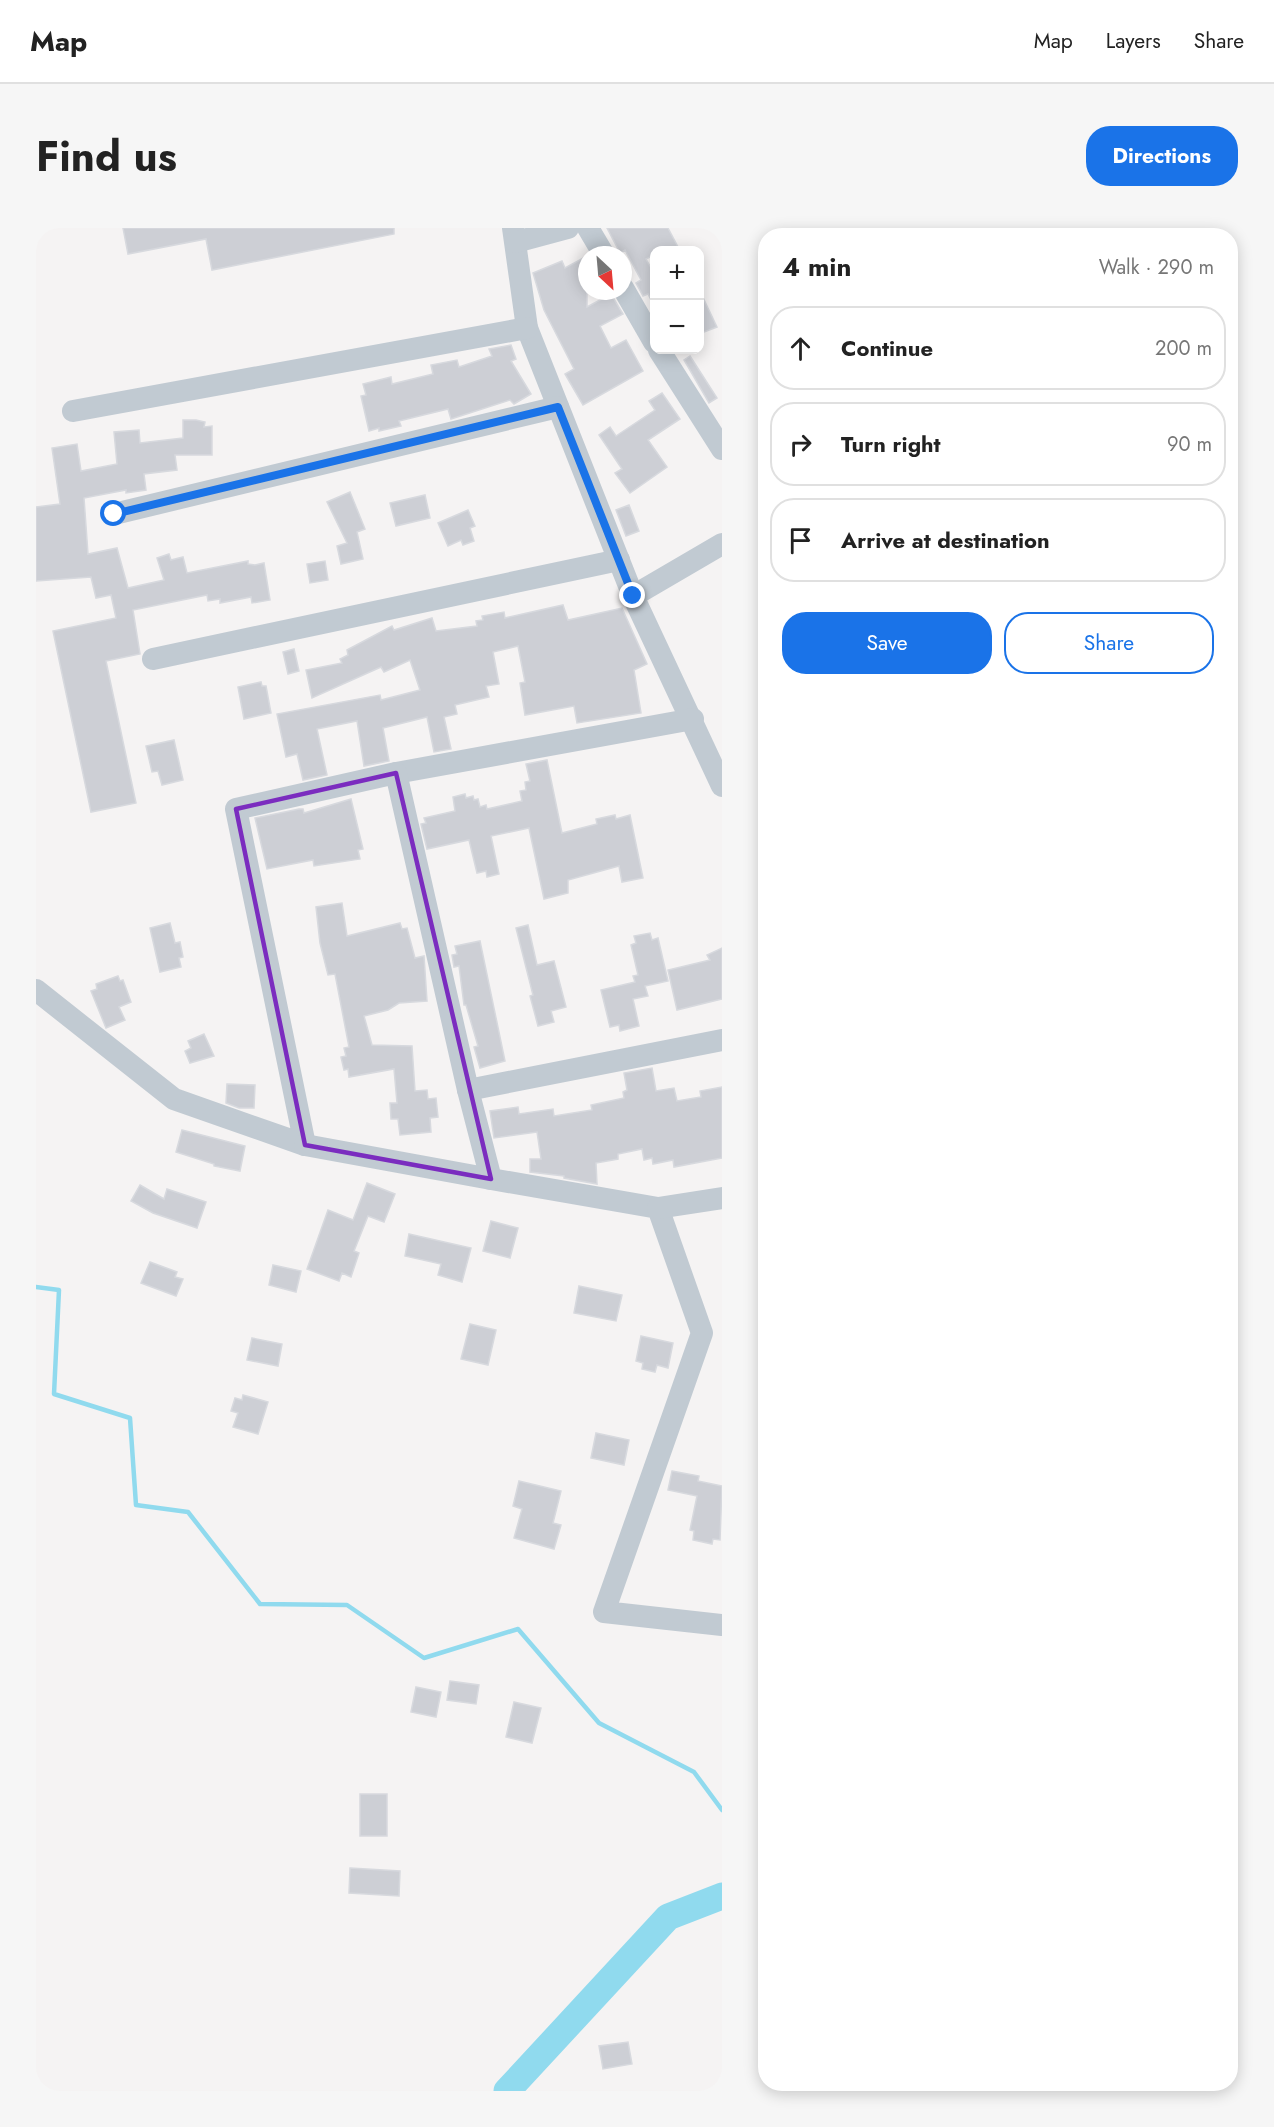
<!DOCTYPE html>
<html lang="en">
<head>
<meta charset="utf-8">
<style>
  body { margin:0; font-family:Jost,sans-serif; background:#f6f6f6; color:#222 }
  .controls { position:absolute; right:18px; top:18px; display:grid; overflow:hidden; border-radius:12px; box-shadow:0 3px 15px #0003 }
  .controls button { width:54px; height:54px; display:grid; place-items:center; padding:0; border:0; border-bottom:2px solid #e0e0e0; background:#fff; color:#222; font:30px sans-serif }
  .compass { position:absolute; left:542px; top:18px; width:54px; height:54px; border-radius:50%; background:#fff; box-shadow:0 3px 15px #0003; rotate:154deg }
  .stop { position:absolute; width:18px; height:18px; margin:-14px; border:4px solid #1a73e8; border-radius:50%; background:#fff }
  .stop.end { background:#1a73e8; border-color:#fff; box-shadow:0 2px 6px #0008 }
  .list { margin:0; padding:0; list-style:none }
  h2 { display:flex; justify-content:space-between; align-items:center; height:78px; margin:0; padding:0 24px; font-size:26px }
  h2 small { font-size:20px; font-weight:400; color:#767676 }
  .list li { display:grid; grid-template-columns:39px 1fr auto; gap:18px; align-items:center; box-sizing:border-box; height:84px; margin:0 12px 12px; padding:0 12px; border:2px solid #e0e0e0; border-radius:24px }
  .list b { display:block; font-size:22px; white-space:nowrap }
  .list em { font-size:20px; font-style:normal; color:#767676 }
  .actions { display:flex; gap:12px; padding:18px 24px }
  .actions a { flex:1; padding:14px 0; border:2px solid #1a73e8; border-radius:24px; text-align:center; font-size:21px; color:#1a73e8 }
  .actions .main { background:#1a73e8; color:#fff }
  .icon { flex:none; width:33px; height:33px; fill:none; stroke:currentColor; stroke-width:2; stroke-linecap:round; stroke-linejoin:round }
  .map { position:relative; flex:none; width:686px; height:1863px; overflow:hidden; border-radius:24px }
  header { display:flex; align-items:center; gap:36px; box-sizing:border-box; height:84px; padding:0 30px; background:#fff; border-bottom:2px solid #e0e0e0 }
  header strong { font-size:28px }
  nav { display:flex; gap:33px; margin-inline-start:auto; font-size:21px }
  .intro { display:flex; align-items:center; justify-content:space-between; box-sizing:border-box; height:144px; padding:0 36px }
  h1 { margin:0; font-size:42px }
  .button { padding:15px 27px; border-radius:24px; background:#1a73e8; color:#fff; font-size:21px; font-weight:700 }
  main { display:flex; gap:36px; padding:0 36px }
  aside { flex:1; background:#fff; border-radius:24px; box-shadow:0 3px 15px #0003 }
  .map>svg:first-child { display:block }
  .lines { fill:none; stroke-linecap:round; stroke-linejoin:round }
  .stream { stroke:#90daee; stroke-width:4.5 }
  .river { stroke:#90daee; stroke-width:27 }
  .building { fill:#cdcfd5; stroke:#d7d9de; stroke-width:1.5 }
  .minor { stroke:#c1cad2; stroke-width:22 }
  .route { stroke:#1a73e8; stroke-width:8 }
  .marked { fill:none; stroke:#7b2cbf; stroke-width:4.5; stroke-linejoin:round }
</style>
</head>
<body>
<header>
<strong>Map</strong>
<nav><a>Map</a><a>Layers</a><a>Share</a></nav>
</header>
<div class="intro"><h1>Find us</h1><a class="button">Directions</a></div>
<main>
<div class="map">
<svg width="686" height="1863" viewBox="0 0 686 1863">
  <rect width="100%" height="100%" fill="#f5f3f3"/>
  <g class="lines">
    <path class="stream" d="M 0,1059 L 23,1062 L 18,1166 L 94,1190 L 100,1277 L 152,1284 L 224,1376 L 311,1377 L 388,1430 L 482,1401 L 563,1495 L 658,1544 L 686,1582"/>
    <path class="river" d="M 471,1863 L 632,1689 L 686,1668"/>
  </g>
  <g class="building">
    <path d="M 87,0 L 358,0 L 358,6 L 176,42 L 170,11 L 92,26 Z"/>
    <path d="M 571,0 L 632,0 L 642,19 L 636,22 L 618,22 L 618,27 L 610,31 L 618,45 L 618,78 L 612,66 L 607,68 L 600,55 L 605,52 L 589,22 L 584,25 Z"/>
    <path d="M 551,28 L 551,79 L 575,66 L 587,86 L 564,98 L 575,120 L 590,112 L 607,143 L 547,177 L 529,146 L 538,141 L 508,82 L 497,45 L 526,33 L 529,40 Z"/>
    <path d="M 663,61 L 681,99 L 663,106 Z"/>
    <path d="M 475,117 L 480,131 L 475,133 L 495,166 L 478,176 L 474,172 L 415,191 L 412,181 L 363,193 L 365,198 L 343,203 L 343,200 L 333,203 L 325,168 L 330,167 L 327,156 L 355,149 L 356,156 L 397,146 L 395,137 L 421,132 L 423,139 L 456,128 L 453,121 Z"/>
    <path d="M 654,128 L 681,170 L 673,175 L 648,132 Z"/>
    <path d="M 626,165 L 644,191 L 612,212 L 631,239 L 594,265 L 579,245 L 586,241 L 563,207 L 574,199 L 580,208 L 619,182 L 613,173 Z"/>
    <path d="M 147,192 L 160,192 L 169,194 L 168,199 L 176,198 L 176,227 L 139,227 L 141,242 L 108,246 L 110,262 L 90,265 L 90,262 L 48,270 L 52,326 L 81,320 L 92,360 L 128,352 L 121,330 L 133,326 L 135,332 L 147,329 L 151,345 L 212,333 L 212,336 L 219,337 L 228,335 L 234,372 L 216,375 L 215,369 L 184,375 L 184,371 L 172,373 L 171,367 L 97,382 L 104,426 L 70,433 L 100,575 L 55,584 L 17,403 L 80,390 L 75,367 L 60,370 L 55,349 L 0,353 L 0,279 L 24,276 L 16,220 L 41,216 L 45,243 L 81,236 L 78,204 L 103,202 L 104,215 L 147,210 Z"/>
    <path d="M 314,264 L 329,301 L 321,304 L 327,331 L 305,336 L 301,318 L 311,315 L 291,274 Z"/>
    <path d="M 389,267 L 394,290 L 360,298 L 354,275 Z"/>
    <path d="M 593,277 L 603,303 L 590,308 L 580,282 Z"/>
    <path d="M 432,282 L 439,298 L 434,300 L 438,313 L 427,317 L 425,312 L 412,318 L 402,295 Z"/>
    <path d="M 289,333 L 292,352 L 274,355 L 271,336 Z"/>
    <path d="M 527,377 L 532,392 L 586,380 L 611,436 L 598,442 L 605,485 L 541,495 L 538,478 L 489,487 L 484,455 L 489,454 L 482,418 L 457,424 L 463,456 L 450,458 L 453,469 L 419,477 L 421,486 L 408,489 L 415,521 L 398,524 L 391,489 L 347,500 L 353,533 L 328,538 L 321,493 L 281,501 L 291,547 L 267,552 L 261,526 L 250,529 L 241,486 L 344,467 L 345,472 L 384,462 L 374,432 L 348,444 L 345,439 L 276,470 L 270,442 L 306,435 L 304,431 L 312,427 L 311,422 L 356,398 L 358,402 L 396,390 L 400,403 L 441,398 L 440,393 L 447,392 L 446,388 L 468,384 L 469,390 Z"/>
    <path d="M 258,421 L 263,443 L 252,446 L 247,424 Z"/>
    <path d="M 225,454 L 226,458 L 230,458 L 235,485 L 208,491 L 202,459 Z"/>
    <path d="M 138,512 L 147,552 L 126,557 L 122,543 L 116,544 L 110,518 Z"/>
    <path d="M 511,532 L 526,605 L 561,596 L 560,591 L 579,587 L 580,591 L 594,587 L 607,650 L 586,654 L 583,638 L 532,652 L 532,665 L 508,671 L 493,600 L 455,608 L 463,646 L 451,649 L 450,643 L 441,645 L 433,612 L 391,621 L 385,596 L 390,595 L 388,590 L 419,583 L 417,569 L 429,566 L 430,570 L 437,568 L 438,572 L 442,571 L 444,579 L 450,577 L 451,581 L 486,573 L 484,563 L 490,562 L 489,554 L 494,553 L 490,536 Z"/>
    <path d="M 315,571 L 327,621 L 322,622 L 324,631 L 278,638 L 277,632 L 231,641 L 219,590 L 263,581 L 267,581 L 268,585 Z"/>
    <path d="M 306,675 L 311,708 L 364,695 L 366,701 L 371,700 L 379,730 L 388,728 L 391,773 L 363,775 L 352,782 L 328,788 L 336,817 L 376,818 L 379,863 L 391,862 L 392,871 L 400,870 L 402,889 L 394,890 L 395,904 L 364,907 L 362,891 L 355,891 L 354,875 L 361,875 L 358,841 L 313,849 L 312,841 L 308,842 L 305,829 L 310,828 L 308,820 L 313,819 L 299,746 L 292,747 L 284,715 L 280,679 Z"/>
    <path d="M 134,695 L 139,715 L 144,714 L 147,729 L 143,730 L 145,739 L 124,744 L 114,700 Z"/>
    <path d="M 492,697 L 501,737 L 518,733 L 530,779 L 515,783 L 518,794 L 502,798 L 494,768 L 497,767 L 480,700 Z"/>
    <path d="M 614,705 L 616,712 L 622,710 L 632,753 L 609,758 L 612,768 L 597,771 L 603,798 L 584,803 L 583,797 L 574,799 L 565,762 L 599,754 L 597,748 L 602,747 L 595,717 L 600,715 L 598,708 Z"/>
    <path d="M 444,713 L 469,833 L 444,840 L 438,819 L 442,818 L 430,777 L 428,777 L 423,738 L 418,739 L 416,727 L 421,726 L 419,718 Z"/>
    <path d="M 686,720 L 686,771 L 641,782 L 632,742 L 674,732 L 671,727 Z"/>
    <path d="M 82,748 L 84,753 L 87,752 L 95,774 L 83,779 L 89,792 L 70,800 L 55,763 L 61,761 L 60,756 Z"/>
    <path d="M 168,806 L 178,828 L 154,835 L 149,823 L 155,820 L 152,813 Z"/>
    <path d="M 616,840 L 620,863 L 638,860 L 641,873 L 665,869 L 664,863 L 686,859 L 686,930 L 638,939 L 637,932 L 617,936 L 616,930 L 608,932 L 606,921 L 582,926 L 582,931 L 560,935 L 561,956 L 528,950 L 528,948 L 494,944 L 494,931 L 505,931 L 501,904 L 458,910 L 454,883 L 482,879 L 483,886 L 517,881 L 518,888 L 556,882 L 555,877 L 588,870 L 587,864 L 591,862 L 588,845 Z"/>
    <path d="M 191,856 L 219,857 L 218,880 L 203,880 L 190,875 Z"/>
    <path d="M 146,902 L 209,918 L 204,943 L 178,938 L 178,936 L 140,924 Z"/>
    <path d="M 331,955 L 359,966 L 348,994 L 332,988 L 318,1023 L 323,1025 L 315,1049 L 306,1045 L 303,1053 L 271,1041 L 292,982 L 317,992 Z"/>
    <path d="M 104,957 L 128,971 L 131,961 L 170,974 L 161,1000 L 117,985 L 95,973 Z"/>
    <path d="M 455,993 L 482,1000 L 474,1030 L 447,1023 Z"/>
    <path d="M 373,1006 L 435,1020 L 426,1054 L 402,1047 L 405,1036 L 369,1028 Z"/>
    <path d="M 114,1034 L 141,1044 L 139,1049 L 147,1051 L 140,1068 L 105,1055 Z"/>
    <path d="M 237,1037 L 265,1043 L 260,1064 L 233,1057 Z"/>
    <path d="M 543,1058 L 586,1067 L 580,1093 L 538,1085 Z"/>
    <path d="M 434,1096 L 460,1102 L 452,1137 L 425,1131 Z"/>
    <path d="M 605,1108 L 637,1115 L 632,1140 L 621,1137 L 619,1144 L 606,1141 L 607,1135 L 600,1133 Z"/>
    <path d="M 216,1110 L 246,1116 L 242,1138 L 211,1132 Z"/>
    <path d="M 207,1167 L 232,1174 L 222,1206 L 197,1199 L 202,1185 L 195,1183 L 199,1170 L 206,1172 Z"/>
    <path d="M 560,1205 L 593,1212 L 588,1237 L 555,1230 Z"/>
    <path d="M 636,1243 L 663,1248 L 662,1253 L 686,1258 L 684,1312 L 677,1311 L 676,1316 L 657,1312 L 658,1303 L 654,1302 L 661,1268 L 632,1262 Z"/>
    <path d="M 483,1253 L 525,1263 L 517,1295 L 525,1297 L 518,1321 L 478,1310 L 486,1281 L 477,1278 Z"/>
    <path d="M 414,1453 L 443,1457 L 440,1476 L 411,1472 Z"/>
    <path d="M 380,1459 L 405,1464 L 400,1489 L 375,1484 Z"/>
    <path d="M 478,1474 L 505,1480 L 496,1515 L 470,1509 Z"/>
    <rect x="324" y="1566" width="27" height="42"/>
    <path d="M 314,1640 L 364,1643 L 363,1668 L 313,1665 Z"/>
    <path d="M 592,1814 L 596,1836 L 567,1841 L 563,1818 Z"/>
  </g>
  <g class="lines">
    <g class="minor">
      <path d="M 477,0 L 491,100 L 597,368 L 686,558"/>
      <path d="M 552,0 L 568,27"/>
      <path d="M 480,14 L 532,0"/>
      <path d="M 587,60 L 618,114"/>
      <path d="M 623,122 L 686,221"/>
      <path d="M 37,183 L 491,100"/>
      <path d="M 78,286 L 522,179"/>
      <path d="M 597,368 L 686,316"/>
      <path d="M 117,431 L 583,332"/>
      <path d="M 360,545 L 657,491"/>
      <path d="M 0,762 L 138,871 L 269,917 L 200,581 L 360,545 L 432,862 L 455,951 L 622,980 L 666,1105 L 568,1384 L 686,1397"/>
      <path d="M 432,862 L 686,812"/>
      <path d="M 269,917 L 455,951"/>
      <path d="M 622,980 L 686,970"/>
    </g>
  </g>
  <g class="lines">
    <path class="route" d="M 78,286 L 522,179 L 597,368"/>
  </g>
  <path class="marked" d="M 360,545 L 455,951 L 269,917 L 200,581 Z"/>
</svg>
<div class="controls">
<button>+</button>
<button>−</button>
</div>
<svg class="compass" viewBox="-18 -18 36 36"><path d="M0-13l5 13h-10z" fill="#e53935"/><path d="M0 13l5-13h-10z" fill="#767676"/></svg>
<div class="stop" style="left:78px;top:286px"></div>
<div class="stop end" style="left:597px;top:368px"></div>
</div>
<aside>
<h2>4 min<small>Walk · 290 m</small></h2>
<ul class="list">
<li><svg class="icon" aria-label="ahead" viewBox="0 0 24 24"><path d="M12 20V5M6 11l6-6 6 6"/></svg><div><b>Continue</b></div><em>200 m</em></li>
<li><svg class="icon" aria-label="right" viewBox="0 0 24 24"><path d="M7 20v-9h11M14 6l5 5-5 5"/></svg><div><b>Turn right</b></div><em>90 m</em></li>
<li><svg class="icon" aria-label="arrive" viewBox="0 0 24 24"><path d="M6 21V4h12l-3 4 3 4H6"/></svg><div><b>Arrive at destination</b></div></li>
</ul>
<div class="actions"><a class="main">Save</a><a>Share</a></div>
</aside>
</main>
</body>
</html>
